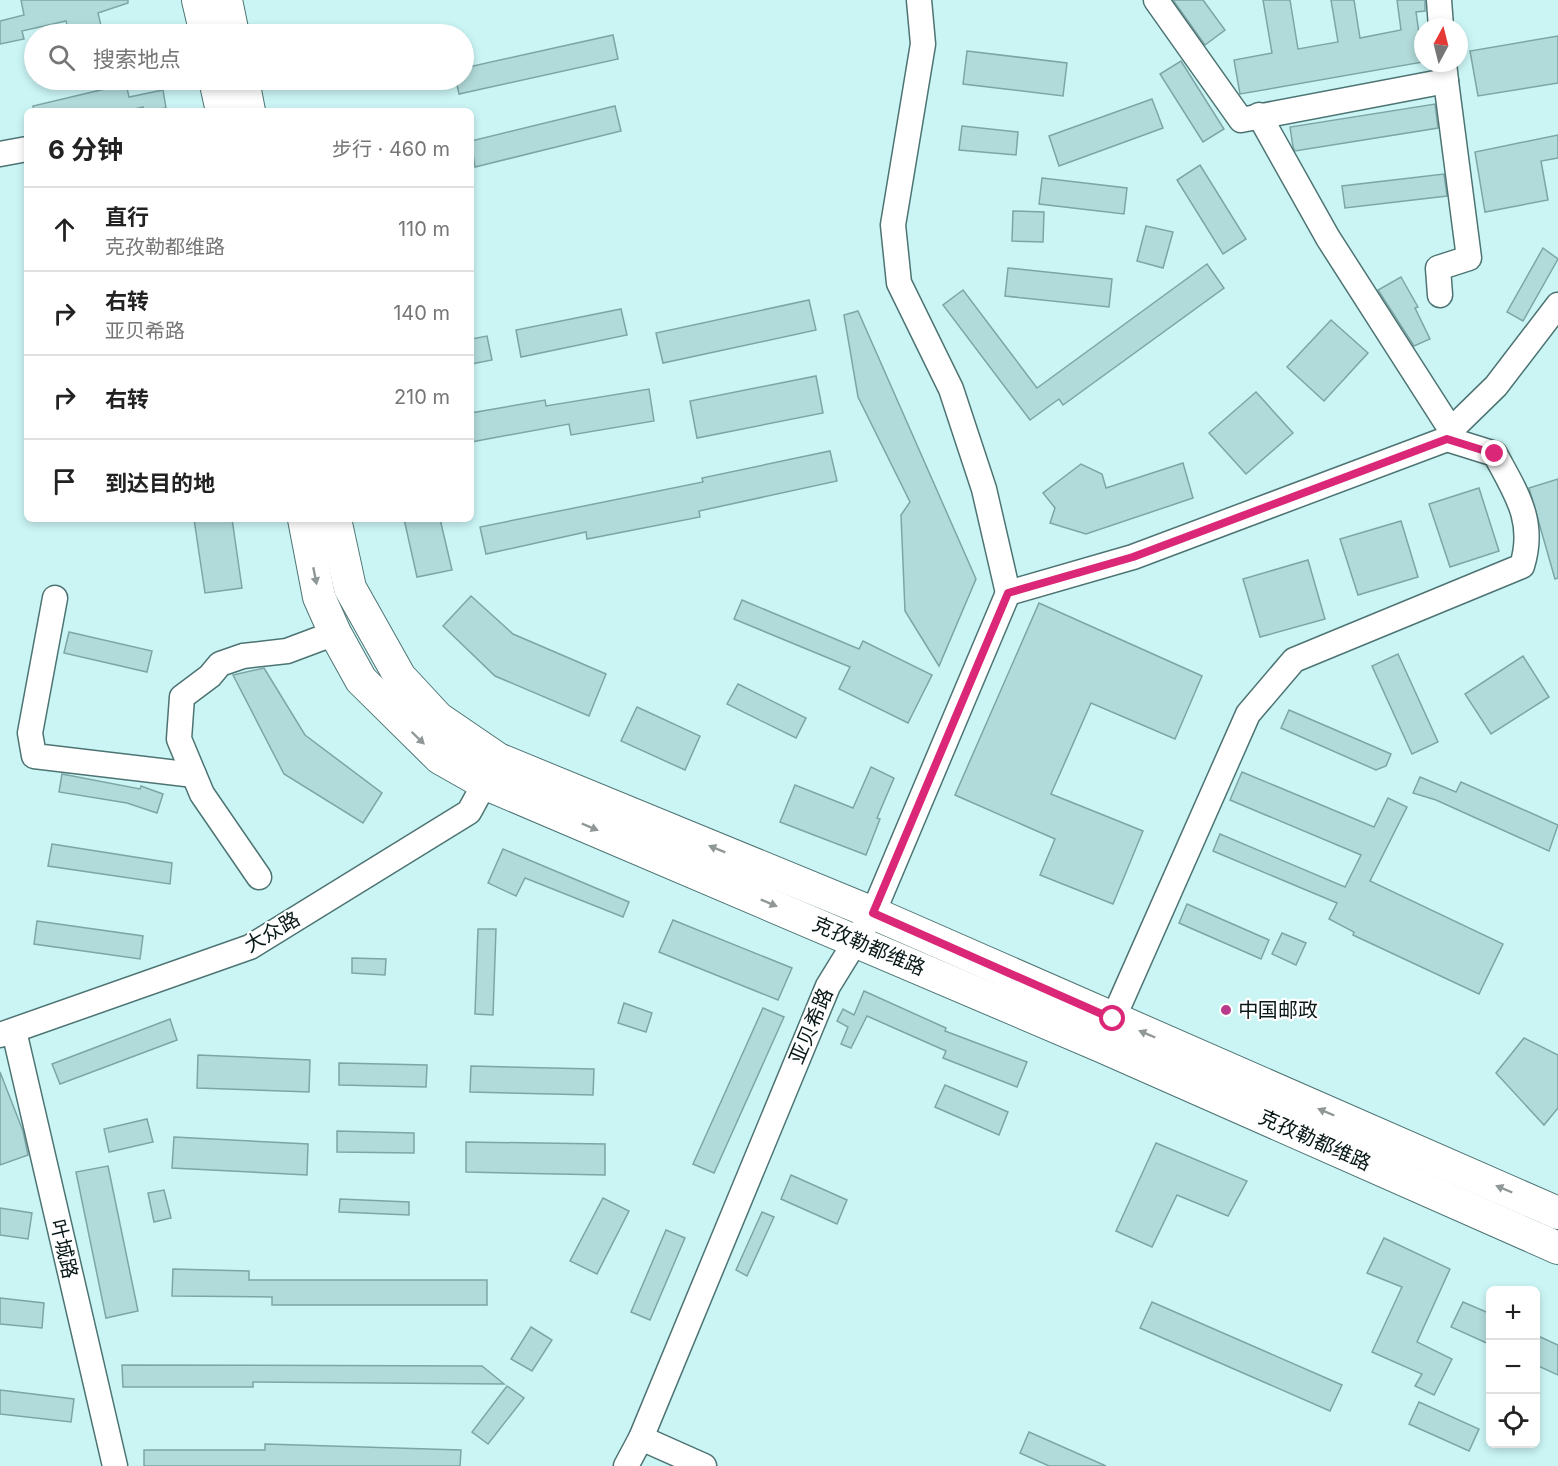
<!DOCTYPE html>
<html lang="zh">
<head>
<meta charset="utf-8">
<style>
  body { margin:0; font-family:Inter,"Noto Sans SC",sans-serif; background:#f2f2f2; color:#222 }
  .controls { position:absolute; right:18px; bottom:18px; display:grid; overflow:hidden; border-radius:9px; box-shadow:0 3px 9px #0003 }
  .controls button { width:54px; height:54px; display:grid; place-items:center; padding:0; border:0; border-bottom:2px solid #e0e0e0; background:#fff; color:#222; font:30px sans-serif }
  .compass { position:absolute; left:1414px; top:18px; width:54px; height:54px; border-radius:50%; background:#fff; box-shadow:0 3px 9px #0003; rotate:7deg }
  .stop { position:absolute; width:18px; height:18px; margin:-14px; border:4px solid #db2777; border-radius:50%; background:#fff }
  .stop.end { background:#db2777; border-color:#fff; box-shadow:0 2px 6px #0008 }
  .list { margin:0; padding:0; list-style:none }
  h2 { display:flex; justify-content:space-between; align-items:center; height:78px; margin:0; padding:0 24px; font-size:26px }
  h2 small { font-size:20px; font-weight:400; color:#767676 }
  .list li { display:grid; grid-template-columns:39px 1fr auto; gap:18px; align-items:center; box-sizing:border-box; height:84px; padding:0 24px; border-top:2px solid #e0e0e0 }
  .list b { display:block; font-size:22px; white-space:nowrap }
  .list p { margin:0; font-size:20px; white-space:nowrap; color:#767676 }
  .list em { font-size:20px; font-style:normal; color:#767676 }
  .icon { flex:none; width:33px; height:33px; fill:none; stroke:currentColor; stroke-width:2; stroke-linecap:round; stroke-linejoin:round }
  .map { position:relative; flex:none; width:1558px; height:1466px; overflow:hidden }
  .search { position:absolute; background:#fff; box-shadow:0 3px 9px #0003; left:24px; top:24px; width:450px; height:66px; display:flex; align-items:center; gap:15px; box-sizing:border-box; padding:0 21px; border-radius:33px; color:#767676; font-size:22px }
  .panel { position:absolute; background:#fff; box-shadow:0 3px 9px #0003; left:24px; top:108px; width:450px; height:414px; border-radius:9px }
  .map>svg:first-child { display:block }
  .building { fill:#b1dbda; stroke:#7da5a5; stroke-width:1.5 }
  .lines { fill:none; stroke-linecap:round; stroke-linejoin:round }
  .minor-casing { stroke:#4d7473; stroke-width:27 }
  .major-casing { stroke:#4d7473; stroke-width:34 }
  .minor { stroke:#fff; stroke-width:24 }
  .major { stroke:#fff; stroke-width:32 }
  .oneway { fill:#909797 }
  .route { stroke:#db2777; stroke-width:8 }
  .poi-dot { fill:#b73b8a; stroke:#fff; stroke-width:2 }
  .labels { text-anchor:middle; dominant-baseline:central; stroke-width:4.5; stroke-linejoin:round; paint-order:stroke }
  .street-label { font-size:20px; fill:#081717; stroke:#fff }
  .poi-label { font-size:20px; fill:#081717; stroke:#fff; text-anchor:start }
</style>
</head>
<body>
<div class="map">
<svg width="1558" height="1466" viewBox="0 0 1558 1466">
  <rect width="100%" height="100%" fill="#cbf5f5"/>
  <g class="building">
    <path d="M 21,0 L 128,0 L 128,3 L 98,13 L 103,34 L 69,34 L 66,21 L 22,31 L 24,39 L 0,44 L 0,21 L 24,15 Z"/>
    <path d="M 1173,0 L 1203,0 L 1225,30 L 1205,45 Z"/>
    <path d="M 1263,0 L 1290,0 L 1298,49 L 1338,42 L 1331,0 L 1354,0 L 1360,38 L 1401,30 L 1397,0 L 1425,0 L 1425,11 L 1416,12 L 1423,62 L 1240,94 L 1234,60 L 1272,53 Z"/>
    <path d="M 613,35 L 618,59 L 459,94 L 456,80 L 464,80 L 464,68 Z"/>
    <path d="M 1558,36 L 1558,83 L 1478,96 L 1470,51 Z"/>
    <path d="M 967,51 L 1067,63 L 1063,96 L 963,84 Z"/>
    <path d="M 1181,61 L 1224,129 L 1203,142 L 1160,74 Z"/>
    <path d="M 126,84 L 129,97 L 163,90 L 166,108 L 148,111 L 144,111 L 143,107 L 126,111 L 34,111 L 33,106 Z"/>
    <path d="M 1152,99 L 1163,128 L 1059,166 L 1049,136 Z"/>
    <path d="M 1435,104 L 1438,128 L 1295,151 L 1293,147 L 1290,127 Z"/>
    <path d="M 615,106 L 621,131 L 475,167 L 471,141 Z"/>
    <path d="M 962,126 L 1018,132 L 1016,155 L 959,150 Z"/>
    <path d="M 1558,135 L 1558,158 L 1541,161 L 1548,200 L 1485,212 L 1475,152 Z"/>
    <path d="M 1200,165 L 1246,239 L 1223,254 L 1177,180 Z"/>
    <path d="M 1444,174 L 1447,196 L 1345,208 L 1342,186 Z"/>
    <path d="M 1042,178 L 1127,188 L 1124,214 L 1039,204 Z"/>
    <path d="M 1013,211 L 1044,212 L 1043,242 L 1012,241 Z"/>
    <path d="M 1146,226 L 1173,232 L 1163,268 L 1137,261 Z"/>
    <path d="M 1543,248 L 1558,259 L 1523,321 L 1507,312 Z"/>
    <path d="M 1207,264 L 1224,288 L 1063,405 L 1059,399 L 1030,420 L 943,305 L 963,290 L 1037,388 Z"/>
    <path d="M 1008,268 L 1112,279 L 1109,307 L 1005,296 Z"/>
    <path d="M 1401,277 L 1418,307 L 1415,308 L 1430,339 L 1414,346 L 1378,290 Z"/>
    <path d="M 809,300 L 816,330 L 663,363 L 656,333 Z"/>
    <path d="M 621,309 L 627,335 L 521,357 L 516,330 Z"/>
    <path d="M 858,311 L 976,579 L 939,666 L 905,611 L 901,515 L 910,502 L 858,397 L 844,315 Z"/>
    <path d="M 1331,320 L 1368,353 L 1324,401 L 1287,367 Z"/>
    <path d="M 487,336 L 492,360 L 471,364 L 471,339 Z"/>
    <path d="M 816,376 L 823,413 L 697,438 L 690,401 Z"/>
    <path d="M 649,389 L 654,421 L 571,435 L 569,424 L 471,442 L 471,413 L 545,400 L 546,406 Z"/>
    <path d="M 1256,392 L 1293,433 L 1246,474 L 1209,433 Z"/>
    <path d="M 830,451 L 837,481 L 699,511 L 700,517 L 587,539 L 586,532 L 486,554 L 480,527 L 703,482 L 702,478 Z"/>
    <path d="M 1183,463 L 1193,498 L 1086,534 L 1050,523 L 1055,508 L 1043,493 L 1081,464 L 1102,474 L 1106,488 Z"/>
    <path d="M 1558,479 L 1558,578 L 1555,579 L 1529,488 Z"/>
    <path d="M 1479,488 L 1499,551 L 1450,567 L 1429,504 Z"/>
    <path d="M 194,519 L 232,519 L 242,588 L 205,593 Z"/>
    <path d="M 404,519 L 440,519 L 452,570 L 417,577 Z"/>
    <path d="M 1401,521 L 1418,577 L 1358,595 L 1340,539 Z"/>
    <path d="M 1308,560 L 1325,619 L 1260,637 L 1243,579 Z"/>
    <path d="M 471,596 L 513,634 L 606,674 L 589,716 L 495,676 L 443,626 Z"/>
    <path d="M 742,600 L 859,649 L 863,641 L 932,675 L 908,723 L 839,689 L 850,667 L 734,619 Z"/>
    <path d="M 1039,603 L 1202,676 L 1175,739 L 1091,703 L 1051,794 L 1143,831 L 1113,904 L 1040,875 L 1055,839 L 955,795 Z"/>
    <path d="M 69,632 L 152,651 L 147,672 L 64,653 Z"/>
    <path d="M 1398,654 L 1438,742 L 1412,754 L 1372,666 Z"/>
    <path d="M 1523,656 L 1549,697 L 1491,734 L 1465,694 Z"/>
    <path d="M 264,668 L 305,735 L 382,793 L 363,823 L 284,774 L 233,675 Z"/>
    <path d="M 738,684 L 806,718 L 796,738 L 727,704 Z"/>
    <path d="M 637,707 L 700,736 L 685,770 L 621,741 Z"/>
    <path d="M 1289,710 L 1391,754 L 1386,766 L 1376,770 L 1281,728 Z"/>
    <path d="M 871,767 L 894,778 L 877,818 L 880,819 L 866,855 L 780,822 L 795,785 L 853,808 Z"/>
    <path d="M 1242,772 L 1374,827 L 1388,798 L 1407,807 L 1370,881 L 1503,944 L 1479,994 L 1353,935 L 1354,932 L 1329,919 L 1337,903 L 1213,851 L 1220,834 L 1345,887 L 1361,855 L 1230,800 Z"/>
    <path d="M 62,774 L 140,789 L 141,786 L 163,794 L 157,813 L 127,803 L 59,792 Z"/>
    <path d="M 1420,777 L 1456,792 L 1461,782 L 1558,825 L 1549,851 L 1436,800 L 1413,793 Z"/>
    <path d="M 52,844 L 172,863 L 170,884 L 48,866 Z"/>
    <path d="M 503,849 L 629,902 L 623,917 L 525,878 L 516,896 L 488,883 Z"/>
    <path d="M 1187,904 L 1269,940 L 1261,959 L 1179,923 Z"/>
    <path d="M 673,920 L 792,968 L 778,1000 L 659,952 Z"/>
    <path d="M 37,921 L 143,936 L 140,959 L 34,944 Z"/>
    <path d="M 478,929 L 496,929 L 493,1015 L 475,1014 Z"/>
    <path d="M 1282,933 L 1306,943 L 1296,965 L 1272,954 Z"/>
    <path d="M 352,958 L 386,959 L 385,975 L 352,973 Z"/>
    <path d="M 864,991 L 946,1028 L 945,1031 L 1027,1062 L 1017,1087 L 943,1058 L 946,1051 L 867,1016 L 851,1048 L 841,1044 L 848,1027 L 837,1021 L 843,1009 L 854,1015 Z"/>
    <path d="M 624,1003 L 652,1013 L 646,1032 L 618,1023 Z"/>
    <path d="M 763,1008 L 784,1017 L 714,1173 L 693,1164 Z"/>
    <path d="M 170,1019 L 177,1040 L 60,1084 L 52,1064 Z"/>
    <path d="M 1524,1038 L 1558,1055 L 1558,1108 L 1544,1125 L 1496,1073 Z"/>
    <path d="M 198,1055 L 310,1060 L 309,1092 L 197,1088 Z"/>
    <path d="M 339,1063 L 427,1065 L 426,1087 L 339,1085 Z"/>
    <path d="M 471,1066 L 594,1069 L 593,1095 L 470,1092 Z"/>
    <path d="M 0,1072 L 23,1131 L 28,1155 L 0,1165 Z"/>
    <path d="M 945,1085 L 1008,1112 L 999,1135 L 935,1107 Z"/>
    <path d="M 147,1119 L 153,1142 L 109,1152 L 104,1129 Z"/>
    <path d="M 337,1131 L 414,1133 L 414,1153 L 337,1152 Z"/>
    <path d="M 174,1137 L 308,1144 L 307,1175 L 172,1168 Z"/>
    <path d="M 466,1142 L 605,1144 L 605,1175 L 466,1172 Z"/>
    <path d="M 1156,1143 L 1247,1181 L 1228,1216 L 1177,1195 L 1152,1247 L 1116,1231 Z"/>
    <path d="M 108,1166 L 138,1311 L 106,1318 L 76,1172 Z"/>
    <path d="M 791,1175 L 847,1200 L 837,1224 L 781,1199 Z"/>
    <path d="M 164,1190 L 171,1218 L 154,1222 L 148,1193 Z"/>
    <path d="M 603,1198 L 629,1211 L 597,1274 L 570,1261 Z"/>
    <path d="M 340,1199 L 409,1202 L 409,1215 L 339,1212 Z"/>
    <path d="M 0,1208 L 32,1213 L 28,1239 L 0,1235 Z"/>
    <path d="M 762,1212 L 774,1217 L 747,1276 L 736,1270 Z"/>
    <path d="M 666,1230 L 685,1238 L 650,1320 L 631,1312 Z"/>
    <path d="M 1384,1238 L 1450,1269 L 1417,1342 L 1452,1359 L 1434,1395 L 1415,1386 L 1422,1374 L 1372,1352 L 1402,1287 L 1367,1273 Z"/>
    <path d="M 173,1269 L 249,1271 L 249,1280 L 487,1280 L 487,1305 L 272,1305 L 272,1297 L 172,1296 Z"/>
    <path d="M 0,1298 L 44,1303 L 42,1328 L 0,1324 Z"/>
    <path d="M 1152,1302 L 1342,1385 L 1330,1411 L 1140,1328 Z"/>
    <path d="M 1463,1302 L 1491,1314 L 1491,1345 L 1451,1327 Z"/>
    <path d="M 531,1327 L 552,1340 L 532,1371 L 511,1359 Z"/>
    <path d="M 1536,1335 L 1558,1345 L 1558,1375 L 1536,1365 Z"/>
    <path d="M 122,1365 L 482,1366 L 504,1384 L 253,1382 L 253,1387 L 123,1387 Z"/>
    <path d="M 507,1386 L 524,1398 L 488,1444 L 472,1432 Z"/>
    <path d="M 0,1390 L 74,1399 L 71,1422 L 0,1414 Z"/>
    <path d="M 1419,1402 L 1479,1429 L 1469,1451 L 1409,1424 Z"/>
    <path d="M 1029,1432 L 1106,1466 L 1049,1466 L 1020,1453 Z"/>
    <path d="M 265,1444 L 461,1450 L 460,1466 L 144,1466 L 144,1450 L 265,1450 Z"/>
  </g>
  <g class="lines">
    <defs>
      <g id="minor">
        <path d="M 919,0 L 923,44 L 893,225 L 899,283 L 951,389 L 984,489 L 1008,593"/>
        <path d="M 1156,0 L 1241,120 L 1446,81 L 1444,63"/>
        <path d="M 1439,0 L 1441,27"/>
        <path d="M 1259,115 L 1328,238 L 1451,430"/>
        <path d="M 0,154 L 27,149"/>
        <path d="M 1440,295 L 1438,268 L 1469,258 L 1446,81"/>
        <path d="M 1008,593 L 1133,557 L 1447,439 L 1451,430 L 1496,386 L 1558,305"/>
        <path d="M 55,598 L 30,733 L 34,756 L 194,775"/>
        <path d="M 259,877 L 202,794 L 179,739 L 182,697 L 210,676 L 220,664 L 243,656 L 287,651 L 335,633"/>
        <path d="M 1113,1019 L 1248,714 L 1294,660 L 1522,566 C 1536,521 1516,493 1495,454 L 1447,439"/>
        <path d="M 14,1031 L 115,1466"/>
        <path d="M 0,1035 L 250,947 L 469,812 L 492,770"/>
        <path d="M 641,1438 L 704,1466"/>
        <path d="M 626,1466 L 641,1438 L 828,986 L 873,913 L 1008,593"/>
      </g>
      <g id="major">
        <path d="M 198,0 L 206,34"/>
        <path d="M 226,0 L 233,34"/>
        <path d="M 215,80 L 222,111"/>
        <path d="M 243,80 L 249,111"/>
        <path d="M 304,519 L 319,597 L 335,633 L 361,680 L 440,758 L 484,783 L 1101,1046 L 1558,1248"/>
        <path d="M 335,519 L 350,588 L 400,677 L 438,718 L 498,759 L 873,913 L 1558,1213"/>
      </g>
    </defs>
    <use href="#minor" class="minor-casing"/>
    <use href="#major" class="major-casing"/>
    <use href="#minor" class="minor"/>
    <use href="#major" class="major"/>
  </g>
  <defs><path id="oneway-solid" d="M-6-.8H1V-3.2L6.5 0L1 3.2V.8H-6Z" transform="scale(1.5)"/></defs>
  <g class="oneway">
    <use href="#oneway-solid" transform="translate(315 576) rotate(79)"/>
    <use href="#oneway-solid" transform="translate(418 738) rotate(44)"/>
    <use href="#oneway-solid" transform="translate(590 827) rotate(23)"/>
    <use href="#oneway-solid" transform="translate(717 849) rotate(-158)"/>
    <use href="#oneway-solid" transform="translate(769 903) rotate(23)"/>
    <use href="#oneway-solid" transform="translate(1147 1034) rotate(-157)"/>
    <use href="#oneway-solid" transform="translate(1326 1112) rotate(-157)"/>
    <use href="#oneway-solid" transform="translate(1504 1189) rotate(-157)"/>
  </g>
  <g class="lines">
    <path class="route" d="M 1113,1019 L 873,913 L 1008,593 L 1133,557 L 1447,439 L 1495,454"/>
  </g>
  <circle class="poi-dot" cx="1226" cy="1010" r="6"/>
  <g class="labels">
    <g class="street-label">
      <text transform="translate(272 932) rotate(-30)">大众路</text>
      <text transform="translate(869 946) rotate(23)">克孜勒都维路</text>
      <text transform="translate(811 1026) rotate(-67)">亚贝希路</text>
      <text transform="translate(1315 1140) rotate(24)">克孜勒都维路</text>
      <text transform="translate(64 1249) rotate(77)">叶城路</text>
    </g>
    <g class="poi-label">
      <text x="1238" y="1010">中国邮政</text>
    </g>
  </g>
</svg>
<div class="controls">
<button>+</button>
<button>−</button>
<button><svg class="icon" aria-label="locate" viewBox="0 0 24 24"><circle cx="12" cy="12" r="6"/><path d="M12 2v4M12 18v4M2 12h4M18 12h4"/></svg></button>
</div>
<svg class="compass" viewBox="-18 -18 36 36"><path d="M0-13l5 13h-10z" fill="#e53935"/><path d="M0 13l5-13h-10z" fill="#767676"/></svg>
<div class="stop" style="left:1113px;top:1019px"></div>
<div class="stop end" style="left:1495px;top:454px"></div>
<div class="search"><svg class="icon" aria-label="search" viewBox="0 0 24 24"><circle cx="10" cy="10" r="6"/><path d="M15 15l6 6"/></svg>搜索地点</div>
<section class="panel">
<h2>6 分钟<small>步行 · 460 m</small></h2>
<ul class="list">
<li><svg class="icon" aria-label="ahead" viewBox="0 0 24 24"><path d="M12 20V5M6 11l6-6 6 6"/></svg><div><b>直行</b><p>克孜勒都维路</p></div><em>110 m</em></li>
<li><svg class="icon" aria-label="right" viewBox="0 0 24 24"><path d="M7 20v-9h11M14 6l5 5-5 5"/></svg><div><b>右转</b><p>亚贝希路</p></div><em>140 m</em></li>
<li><svg class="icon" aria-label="right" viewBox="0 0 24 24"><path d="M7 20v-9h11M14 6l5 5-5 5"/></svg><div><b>右转</b></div><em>210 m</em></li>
<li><svg class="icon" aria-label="arrive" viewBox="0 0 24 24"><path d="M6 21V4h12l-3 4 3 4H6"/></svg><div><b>到达目的地</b></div></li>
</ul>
</section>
</div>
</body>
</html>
